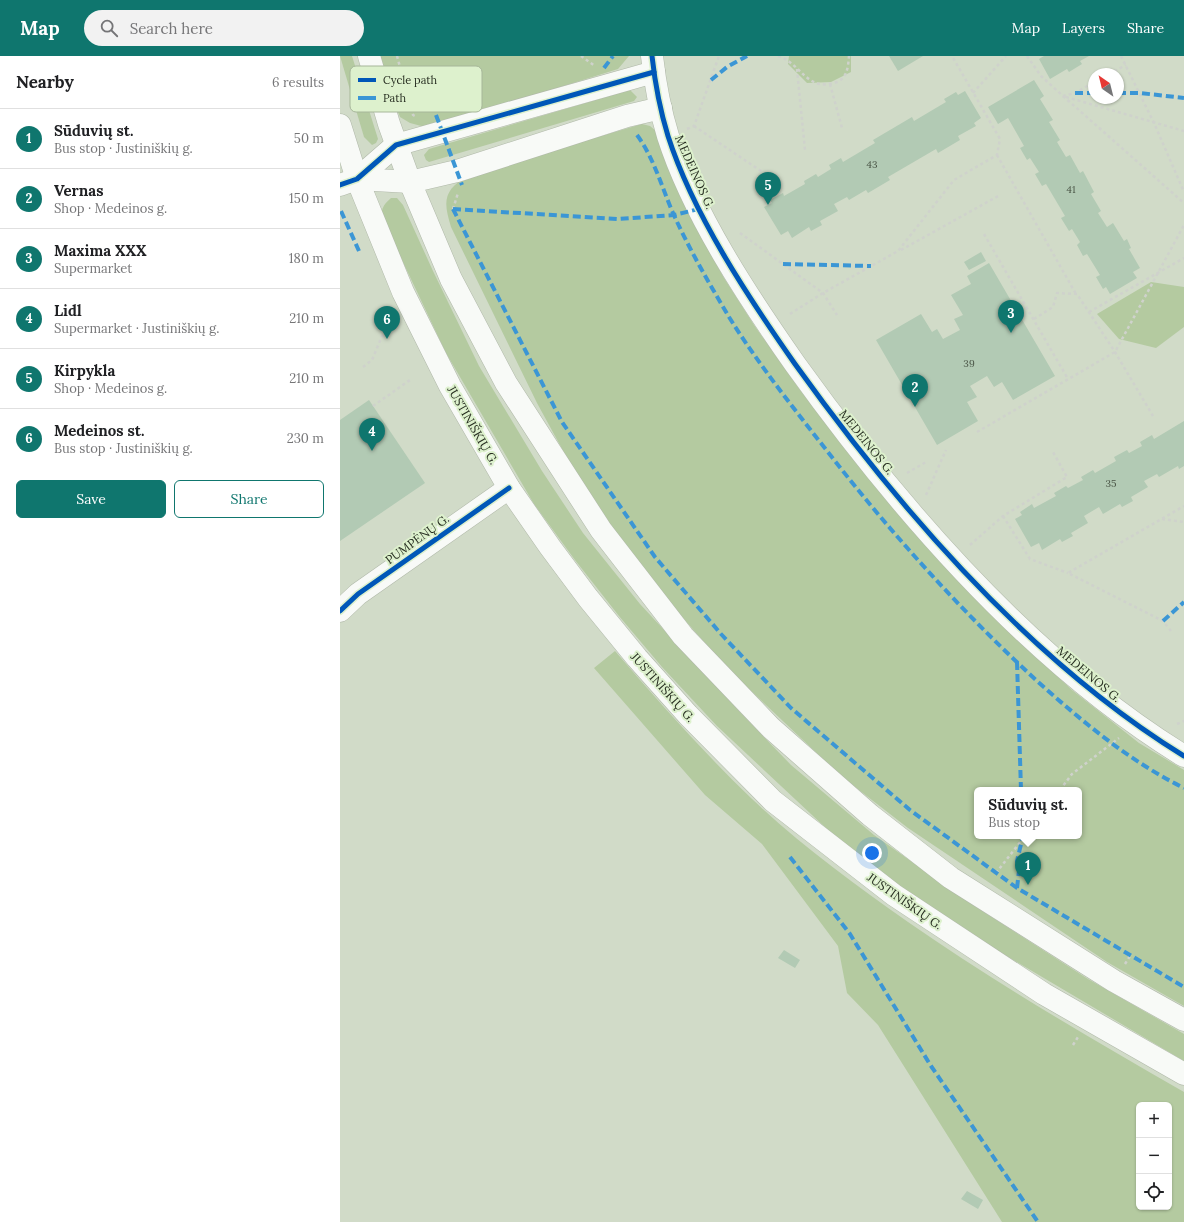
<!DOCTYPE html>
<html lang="en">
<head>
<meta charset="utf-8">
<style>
  body { margin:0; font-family:Lora,serif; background:#f2f2f2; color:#202124 }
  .controls { position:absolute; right:12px; bottom:12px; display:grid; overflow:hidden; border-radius:6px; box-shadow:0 1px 3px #0004 }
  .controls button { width:36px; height:36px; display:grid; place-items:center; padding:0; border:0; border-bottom:1px solid #e0e0e0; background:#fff; color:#202124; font:20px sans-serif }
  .compass { position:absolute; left:748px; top:12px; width:36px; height:36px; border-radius:50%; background:#fff; box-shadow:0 1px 3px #0004; rotate:325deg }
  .you { position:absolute; left:532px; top:797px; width:14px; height:14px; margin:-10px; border:3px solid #fff; border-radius:50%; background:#1a73e8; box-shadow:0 0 0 6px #1a73e833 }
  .badge { display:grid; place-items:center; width:26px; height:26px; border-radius:50%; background:#0f766e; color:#fff; font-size:13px; font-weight:700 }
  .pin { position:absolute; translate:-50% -33px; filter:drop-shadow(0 1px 2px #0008) }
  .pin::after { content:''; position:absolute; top:21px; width:14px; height:12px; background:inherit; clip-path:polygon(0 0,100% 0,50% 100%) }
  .popup { position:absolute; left:634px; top:731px; width:108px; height:52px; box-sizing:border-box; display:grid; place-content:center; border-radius:6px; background:#fff; filter:drop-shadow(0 1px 3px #0005); font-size:13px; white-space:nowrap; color:#757577 }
  .popup b { font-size:15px; color:#202124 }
  .popup::after { content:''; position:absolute; left:50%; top:100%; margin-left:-8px; border:8px solid transparent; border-top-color:#fff }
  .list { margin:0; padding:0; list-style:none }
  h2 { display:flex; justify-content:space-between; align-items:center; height:52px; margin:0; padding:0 16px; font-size:17px }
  h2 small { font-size:13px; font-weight:400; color:#757577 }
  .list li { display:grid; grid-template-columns:26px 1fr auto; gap:12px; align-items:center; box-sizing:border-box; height:60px; padding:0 16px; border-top:1px solid #e0e0e0 }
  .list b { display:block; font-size:15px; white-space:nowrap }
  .list p { margin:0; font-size:13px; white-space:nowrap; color:#757577 }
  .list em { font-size:13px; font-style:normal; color:#757577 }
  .actions { display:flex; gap:8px; padding:12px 16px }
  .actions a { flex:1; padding:9px 0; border:1px solid #0f766e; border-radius:6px; text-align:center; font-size:14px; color:#0f766e }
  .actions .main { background:#0f766e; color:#fff }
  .icon { flex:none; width:22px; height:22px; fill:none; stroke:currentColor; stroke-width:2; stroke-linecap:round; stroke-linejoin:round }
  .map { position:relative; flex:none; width:844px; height:1166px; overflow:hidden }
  header { display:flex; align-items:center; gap:24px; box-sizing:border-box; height:56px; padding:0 20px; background:#0f766e; color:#fff }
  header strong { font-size:19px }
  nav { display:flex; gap:22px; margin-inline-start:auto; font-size:14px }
  .search { width:280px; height:36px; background:#f2f2f2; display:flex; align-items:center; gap:10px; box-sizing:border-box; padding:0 14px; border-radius:22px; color:#757577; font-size:15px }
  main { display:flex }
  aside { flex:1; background:#fff }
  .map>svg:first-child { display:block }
  .green { fill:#b4caa0; fill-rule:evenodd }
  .building { fill:#b2cab4 }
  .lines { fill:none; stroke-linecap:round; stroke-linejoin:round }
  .minor-casing { stroke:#b0b8a9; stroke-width:23 }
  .major-casing { stroke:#b0b8a9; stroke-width:23 }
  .path { stroke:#cfd2cc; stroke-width:2.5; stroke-dasharray:3 3; stroke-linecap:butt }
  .minor { stroke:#f8faf7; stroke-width:22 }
  .major { stroke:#f8faf7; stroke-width:22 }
  .quiet { stroke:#3b96d5; stroke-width:4; stroke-dasharray:8 4; stroke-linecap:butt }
  .cycleway-casing { stroke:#ddf1cd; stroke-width:8 }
  .cycleway { stroke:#0057b8; stroke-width:5 }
  .labels { text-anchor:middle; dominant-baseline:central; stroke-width:4; stroke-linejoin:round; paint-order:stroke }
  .number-label { font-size:10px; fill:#495445 }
  .street-label { font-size:12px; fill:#262d20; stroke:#ddf1cd }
  .key { fill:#ddf1cd; stroke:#a6b699; stroke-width:1 }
  .key-label { font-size:11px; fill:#262d20 }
</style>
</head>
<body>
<header>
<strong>Map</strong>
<div class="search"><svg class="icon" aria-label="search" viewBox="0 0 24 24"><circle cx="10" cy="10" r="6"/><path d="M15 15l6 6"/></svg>Search here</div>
<nav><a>Map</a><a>Layers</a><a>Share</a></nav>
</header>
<main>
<aside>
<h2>Nearby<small>6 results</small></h2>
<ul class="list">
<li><span class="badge">1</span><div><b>Sūduvių st.</b><p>Bus stop · Justiniškių g.</p></div><em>50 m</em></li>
<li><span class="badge">2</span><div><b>Vernas</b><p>Shop · Medeinos g.</p></div><em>150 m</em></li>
<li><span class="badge">3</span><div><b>Maxima XXX</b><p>Supermarket</p></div><em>180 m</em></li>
<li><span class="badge">4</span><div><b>Lidl</b><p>Supermarket · Justiniškių g.</p></div><em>210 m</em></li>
<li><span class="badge">5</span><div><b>Kirpykla</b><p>Shop · Medeinos g.</p></div><em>210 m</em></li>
<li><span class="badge">6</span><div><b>Medeinos st.</b><p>Bus stop · Justiniškių g.</p></div><em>230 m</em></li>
</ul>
<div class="actions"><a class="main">Save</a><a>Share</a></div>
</aside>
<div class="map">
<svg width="844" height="1166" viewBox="0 0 844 1166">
  <rect width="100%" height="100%" fill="#d1dbc8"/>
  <g class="green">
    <path d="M 0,0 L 12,0 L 38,83 L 36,87 L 32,89 L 24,81 Z"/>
    <path d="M 40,0 L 289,0 L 278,13 L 105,67 L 85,71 L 70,67 L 60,61 L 52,42 Z"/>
    <path d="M 449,0 L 511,0 L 511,16 L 491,26 L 467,27 L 448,8 Z"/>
    <path d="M 290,34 L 297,41 L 294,45 L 89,106 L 86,104 L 84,99 L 89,93 Z"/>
    <path d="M 302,68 L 310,70 L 316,75 L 362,182 L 384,222 L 414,269 L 460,334 L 518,409 L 657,564 L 732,634 L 799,687 L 844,714 L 844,950 L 767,906 L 568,772 L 501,720 L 388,613 L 328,545 L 276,480 L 238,422 L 197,347 L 111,171 C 103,145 103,134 129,119 ZM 637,734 L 739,734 L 739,780 L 637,780 Z"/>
    <path d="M 51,142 L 57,142 L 63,149 L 93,215 L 139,310 L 202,415 L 243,477 L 300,548 L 399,655 L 451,709 L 534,779 L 633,849 L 748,923 L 844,978 L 844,1005 L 638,883 L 552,825 L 487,773 L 377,670 L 322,611 L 279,560 L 235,504 L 194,448 L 106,297 L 43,164 C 40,154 43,149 51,142 Z"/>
    <path d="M 811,226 L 844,231 L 844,271 L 816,292 L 779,283 L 757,258 Z"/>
    <path d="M 275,595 C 319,646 363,696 411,742 C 459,788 514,828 568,866 C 657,928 750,982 844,1036 L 844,1166 L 662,1166 L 538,969 L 507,937 L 498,890 L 422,788 L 365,739 L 254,612 ZM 799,1049 L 829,1049 L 829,1151 L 799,1151 Z"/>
  </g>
  <g class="building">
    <path d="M 549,0 L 583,0 L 558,15 Z"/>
    <path d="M 704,0 L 749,0 L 740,5 L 742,8 L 729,16 L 727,13 L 710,23 L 699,3 Z"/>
    <path d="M 694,24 L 704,40 L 700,43 L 713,64 L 709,66 L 720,84 L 717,86 L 726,101 L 730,99 L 740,117 L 743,115 L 754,136 L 751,138 L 761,155 L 758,157 L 767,171 L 773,167 L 784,185 L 787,183 L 791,192 L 789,193 L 800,212 L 793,216 L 797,222 L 770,238 L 766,231 L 763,233 L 756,221 L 760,219 L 747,198 L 743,200 L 737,189 L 740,186 L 732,173 L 729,175 L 721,162 L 725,160 L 706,128 L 702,130 L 695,118 L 699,116 L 690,102 L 687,104 L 680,92 L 684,90 L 668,62 L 658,68 L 648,51 Z"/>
    <path d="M 625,35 L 641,62 L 634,67 L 636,70 L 618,80 L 620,84 L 598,97 L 596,93 L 548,121 L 550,124 L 528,137 L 526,134 L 509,144 L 507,141 L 494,148 L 498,155 L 480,165 L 482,169 L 471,175 L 469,171 L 452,182 L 448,175 L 441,179 L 424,151 L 432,147 L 430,144 L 443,137 L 444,140 L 465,128 L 464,125 L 476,118 L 478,121 L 491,113 L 489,109 L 501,102 L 503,106 L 535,87 L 533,84 L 572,61 L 574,65 L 606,46 L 604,43 L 616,36 L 618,39 Z"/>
    <path d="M 641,196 L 646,205 L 629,214 L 624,206 Z"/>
    <path d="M 649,207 L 715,320 L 673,344 L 662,326 L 654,331 L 647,320 L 630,330 L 637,341 L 627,346 L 638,365 L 597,389 L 536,284 L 581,258 L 592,276 L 597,273 L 603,283 L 620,274 L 614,263 L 623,259 L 611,239 L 631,228 L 627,220 Z"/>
    <path d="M 29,344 L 85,427 L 0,485 L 0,364 Z"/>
    <path d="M 844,365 L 844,410 L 839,413 L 838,410 L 819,421 L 817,418 L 804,425 L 808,431 L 791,441 L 793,445 L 782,451 L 780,448 L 763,458 L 759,451 L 744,460 L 748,467 L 731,477 L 733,480 L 722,486 L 720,483 L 702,494 L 699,487 L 691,491 L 675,463 L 682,459 L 680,456 L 692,448 L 694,452 L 716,440 L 714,437 L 726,430 L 728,432 L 743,424 L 741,421 L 753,414 L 755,417 L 776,405 L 774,401 L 787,394 L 789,397 L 802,390 L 800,386 L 812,379 L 814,383 Z"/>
    <path d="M 444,894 L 460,904 L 455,912 L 438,902 Z"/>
    <path d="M 627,1135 L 643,1144 L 638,1153 L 621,1143 Z"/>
  </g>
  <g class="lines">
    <defs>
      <g id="minor">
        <path d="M 312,0 C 315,27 320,54 328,80 C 353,158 408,241 455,308 C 559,453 691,606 844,700"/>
        <path d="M 17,123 L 70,126 L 117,115 L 287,60 L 321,52"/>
        <path d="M 0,129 L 17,123 L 56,89 L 314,16"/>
        <path d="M 0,555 L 18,538 L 169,432"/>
      </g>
      <g id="major">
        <path d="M 29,0 L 49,68 L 70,126 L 111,223 L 166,327 L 261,474 L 343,580 L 431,672 L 530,759 L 611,822 L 774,925 L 844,964"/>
        <path d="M 0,69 L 17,123 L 63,236 L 110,330 L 169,432 L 210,491 L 248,542 L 297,602 L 348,659 L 433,745 L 554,839 L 704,938 L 844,1018"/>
      </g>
    </defs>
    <use href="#minor" class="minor-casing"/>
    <use href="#major" class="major-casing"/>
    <g class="path">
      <path d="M 57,0 L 73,59 L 77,61"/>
      <path d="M 241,0 L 255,10"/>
      <path d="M 438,0 C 461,7 466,35 494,27 C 507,24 508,12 509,0"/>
      <path d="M 687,0 L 701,20 L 723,40 L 735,37 L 754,26"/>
      <path d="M 781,0 L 814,67 L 844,136"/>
      <path d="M 457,13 L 465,94"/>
      <path d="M 769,18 L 786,9"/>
      <path d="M 490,28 L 502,72"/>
      <path d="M 633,37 L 666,0"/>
      <path d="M 723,40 L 844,147"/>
      <path d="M 726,41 L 844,75"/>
      <path d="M 354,70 L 424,117"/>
      <path d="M 347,73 L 354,70 L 379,0"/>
      <path d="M 657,99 L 736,238"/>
      <path d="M 113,153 L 118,137"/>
      <path d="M 400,177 L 483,237 L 497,259"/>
      <path d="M 644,178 L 728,323"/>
      <path d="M 561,194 L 660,139"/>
      <path d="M 749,256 L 844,202"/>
      <path d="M 450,258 L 483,237 L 558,195 L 614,124 L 657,99 L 660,83 L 612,0"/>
      <path d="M 694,263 L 713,251 L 717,237 L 737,238 L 775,296 L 813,360"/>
      <path d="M 23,311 L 32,304 L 42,280 L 48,276"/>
      <path d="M 33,350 L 70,324"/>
      <path d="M 637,376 L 775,296 L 844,169"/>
      <path d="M 567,417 L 586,406"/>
      <path d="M 586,439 L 606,394"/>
      <path d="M 663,460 L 690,503 L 728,517"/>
      <path d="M 822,463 L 844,466"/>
      <path d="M 630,489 L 663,460 L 727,421 L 713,396"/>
      <path d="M 831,575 L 823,565 L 728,517 L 844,450"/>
      <path d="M 837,668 L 844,665"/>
      <path d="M 720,734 L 732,718 L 779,682"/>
      <path d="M 656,817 L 685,780"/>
      <path d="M 785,908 L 790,900"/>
      <path d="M 733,989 L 738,981"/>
    </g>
    <use href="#minor" class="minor"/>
    <use href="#major" class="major"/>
    <g class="quiet">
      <path d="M 264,12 L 273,0"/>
      <path d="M 371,24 L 387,11 L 407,0"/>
      <path d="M 735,37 L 754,37"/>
      <path d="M 778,37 L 800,37 L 844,42"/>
      <path d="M 96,59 L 122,129"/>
      <path d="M 297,79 C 314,102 322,132 333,157 C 349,193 369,227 389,261 C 417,306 451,349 484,391 C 549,475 619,553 697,625 C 743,666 789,705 844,732"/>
      <path d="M 113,153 L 222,366 L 315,501 L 381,578 L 451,652 L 570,754 L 677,832 L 844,931"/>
      <path d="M 113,153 L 278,163 L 334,159 L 359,153"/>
      <path d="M 1,155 L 19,195"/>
      <path d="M 443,208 L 531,210"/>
      <path d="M 823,565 L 844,546"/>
      <path d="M 677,606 L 681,734"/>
      <path d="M 450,801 L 510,878 L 591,1010 L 698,1166"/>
      <path d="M 677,832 L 679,815 L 677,805 L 683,780"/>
    </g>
    <defs>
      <g id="cycleway">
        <path d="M 312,0 C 315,27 320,54 328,80 C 353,158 408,241 455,308 C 559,453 691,606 844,700"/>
        <path d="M 0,129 L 17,123 L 56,89 L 314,16"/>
        <path d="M 0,555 L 18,538 L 169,432"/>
      </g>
    </defs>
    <use href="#cycleway" class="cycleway-casing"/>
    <use href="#cycleway" class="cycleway"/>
  </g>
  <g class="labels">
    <g class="number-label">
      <text x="532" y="108">43</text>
      <text x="731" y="133">41</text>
      <text x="629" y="307">39</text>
      <text x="771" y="427">35</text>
    </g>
    <g class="street-label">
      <text transform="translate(355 116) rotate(66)">MEDEINOS G.</text>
      <text transform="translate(133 369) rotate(60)">JUSTINIŠKIŲ G.</text>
      <text transform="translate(527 386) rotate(51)">MEDEINOS G.</text>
      <text transform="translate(77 483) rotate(-36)">PUMPĖNŲ G.</text>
      <text transform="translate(749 618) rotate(40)">MEDEINOS G.</text>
      <text transform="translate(323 631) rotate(48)">JUSTINIŠKIŲ G.</text>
      <text transform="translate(565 845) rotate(35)">JUSTINIŠKIŲ G.</text>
    </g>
  </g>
  <rect x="10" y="10" width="132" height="46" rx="6" class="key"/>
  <rect x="18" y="22" width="18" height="4" fill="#0057b8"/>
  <rect x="18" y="40" width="18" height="4" fill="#3b96d5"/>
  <g class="key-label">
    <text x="43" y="28">Cycle path</text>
    <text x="43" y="46">Path</text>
  </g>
</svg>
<div class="controls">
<button>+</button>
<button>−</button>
<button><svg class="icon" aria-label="locate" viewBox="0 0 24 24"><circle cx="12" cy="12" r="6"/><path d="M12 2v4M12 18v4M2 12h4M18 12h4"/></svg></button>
</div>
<svg class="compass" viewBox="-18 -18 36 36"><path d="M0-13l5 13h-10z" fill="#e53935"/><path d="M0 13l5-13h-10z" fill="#757577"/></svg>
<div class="you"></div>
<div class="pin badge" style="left:688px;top:829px">1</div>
<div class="popup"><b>Sūduvių st.</b>Bus stop</div>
<div class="pin badge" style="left:575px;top:351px">2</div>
<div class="pin badge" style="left:671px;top:277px">3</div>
<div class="pin badge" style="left:32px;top:395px">4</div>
<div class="pin badge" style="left:428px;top:149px">5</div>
<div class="pin badge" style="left:47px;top:283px">6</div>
</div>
</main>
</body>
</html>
